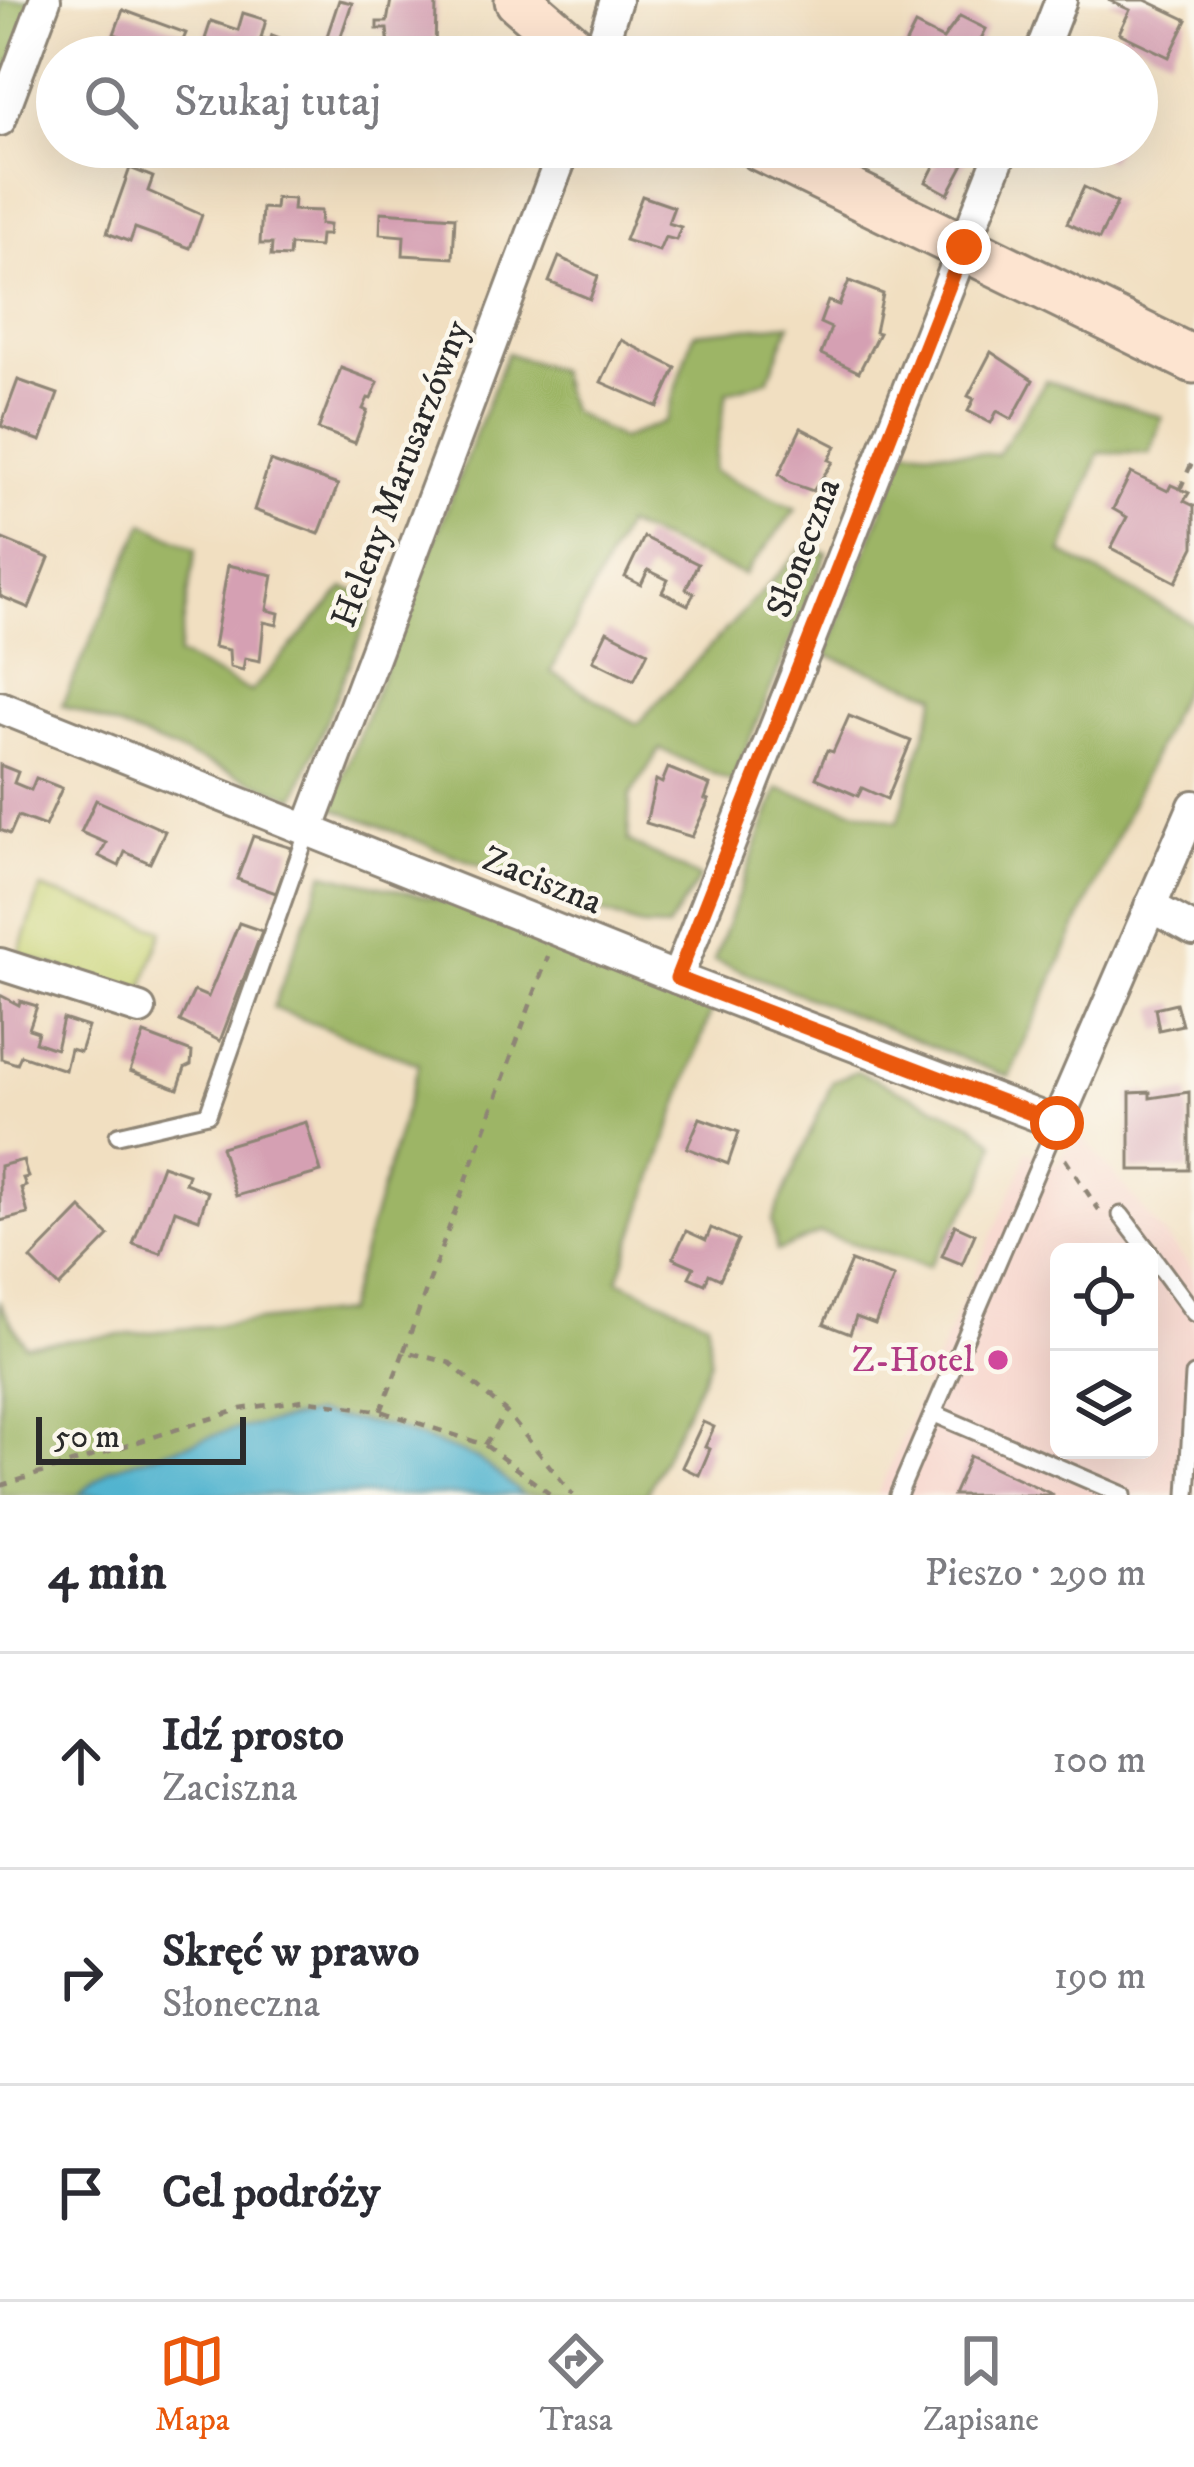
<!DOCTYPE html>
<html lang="pl">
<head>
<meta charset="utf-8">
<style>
  body { margin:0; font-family:"IM FELL DW Pica",serif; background:#f2f2f3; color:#2b2b33 }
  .controls { position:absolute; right:36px; bottom:36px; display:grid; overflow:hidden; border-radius:18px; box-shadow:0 12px 48px #0002 }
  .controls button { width:108px; height:108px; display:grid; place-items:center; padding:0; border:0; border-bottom:3px solid #e1e1e2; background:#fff; color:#2b2b33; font:60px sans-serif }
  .scale { position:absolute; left:36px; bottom:30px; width:210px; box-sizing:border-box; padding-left:12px; border:6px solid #2b2b2b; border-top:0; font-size:33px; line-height:42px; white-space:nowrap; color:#2b2b2b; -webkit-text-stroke:9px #fbf7ec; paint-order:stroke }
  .stop { position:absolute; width:36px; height:36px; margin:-27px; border:9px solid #ea580c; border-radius:50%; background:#fff }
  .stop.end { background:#ea580c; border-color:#fff; box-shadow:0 3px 12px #0008 }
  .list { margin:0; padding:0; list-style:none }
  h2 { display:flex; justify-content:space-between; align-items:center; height:156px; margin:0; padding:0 48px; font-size:51px }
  h2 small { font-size:39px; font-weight:400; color:#7c7c81 }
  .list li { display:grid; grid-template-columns:78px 1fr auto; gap:36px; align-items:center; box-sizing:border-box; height:216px; padding:0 48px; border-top:3px solid #e1e1e2 }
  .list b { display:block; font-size:45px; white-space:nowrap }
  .list p { margin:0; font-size:39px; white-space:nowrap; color:#7c7c81 }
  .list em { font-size:39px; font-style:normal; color:#7c7c81 }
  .icon { flex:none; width:66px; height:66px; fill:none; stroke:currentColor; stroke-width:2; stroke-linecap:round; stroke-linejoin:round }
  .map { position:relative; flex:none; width:1194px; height:1495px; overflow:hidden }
  .search { position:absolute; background:#fff; box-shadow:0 12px 48px #0002; left:36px; right:36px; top:36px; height:132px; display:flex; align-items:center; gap:30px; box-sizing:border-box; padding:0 42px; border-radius:66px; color:#7c7c81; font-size:45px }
  .sheet { height:804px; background:#fff }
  nav { display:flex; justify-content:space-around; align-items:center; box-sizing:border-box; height:168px; border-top:3px solid #e1e1e2; background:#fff; font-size:33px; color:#7c7c81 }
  nav a { display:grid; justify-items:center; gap:6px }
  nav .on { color:#ea580c }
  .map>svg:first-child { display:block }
  .built { fill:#f7d1c9; fill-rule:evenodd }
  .green { fill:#c7d375; stroke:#797f50; stroke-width:3 }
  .forest { fill:#9db566; stroke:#647048; stroke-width:3 }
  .water { fill:#50b3cf; stroke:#3e6f7d; stroke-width:3 }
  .building { fill:#d5a0b3 }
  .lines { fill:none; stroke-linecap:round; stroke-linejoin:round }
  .lane-casing { stroke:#8e8576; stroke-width:21 }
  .street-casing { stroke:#8e8576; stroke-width:36 }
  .secondary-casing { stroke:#8e8576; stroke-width:51 }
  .path { stroke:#8e8576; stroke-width:4.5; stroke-dasharray:9 9; stroke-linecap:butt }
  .lane { stroke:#fff; stroke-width:15 }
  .street { stroke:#fff; stroke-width:30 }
  .secondary { stroke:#fde4d0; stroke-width:45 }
  .route { stroke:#ea580c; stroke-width:15 }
  .hotel-dot { fill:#d1479c; stroke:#fbf7ec; stroke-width:4.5 }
  .labels { text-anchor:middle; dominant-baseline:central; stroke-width:9; stroke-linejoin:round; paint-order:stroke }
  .street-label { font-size:36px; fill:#2b2b2b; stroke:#fbf7ec }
  .hotel-label { font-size:36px; fill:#b23c85; stroke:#fbf7ec; text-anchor:end }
</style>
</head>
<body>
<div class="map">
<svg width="1194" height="1495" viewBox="0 0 1194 1495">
  <rect width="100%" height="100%" fill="#fbf7ec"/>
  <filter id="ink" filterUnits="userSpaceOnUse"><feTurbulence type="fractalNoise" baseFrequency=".00833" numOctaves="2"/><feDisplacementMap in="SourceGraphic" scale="24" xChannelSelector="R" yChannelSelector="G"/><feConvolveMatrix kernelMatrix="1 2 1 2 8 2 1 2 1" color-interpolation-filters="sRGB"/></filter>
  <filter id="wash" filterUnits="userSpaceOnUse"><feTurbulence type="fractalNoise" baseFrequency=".004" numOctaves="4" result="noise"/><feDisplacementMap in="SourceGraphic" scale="48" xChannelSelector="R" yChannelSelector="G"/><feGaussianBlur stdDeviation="2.7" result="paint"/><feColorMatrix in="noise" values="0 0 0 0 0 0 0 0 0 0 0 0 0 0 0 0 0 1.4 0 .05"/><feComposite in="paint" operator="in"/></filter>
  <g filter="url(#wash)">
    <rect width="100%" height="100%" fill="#f1dfc1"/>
    <path class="built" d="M 1075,1127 L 1194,1271 L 1194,1495 L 877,1495 L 1021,1170 L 1026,1150 L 1058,1164 ZM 1059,1252 L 1149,1252 L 1149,1450 L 1059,1450 Z"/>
    <path class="green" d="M 41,888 L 163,930 L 140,996 L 19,954 Z"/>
    <g class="forest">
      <path d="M 0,0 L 35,0 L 0,91 Z"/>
      <path d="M 790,324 L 768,380 L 727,392 L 713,471 L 796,509 L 744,575 L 625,525 L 551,672 L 637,724 L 805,546 L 827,553 L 732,782 L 660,749 L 630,796 L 628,841 L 700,878 L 667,928 L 643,927 L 592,909 L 331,807 L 507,353 L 557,370 L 569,410 L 621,439 L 666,421 L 694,333 Z"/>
      <path d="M 1046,381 L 1162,417 L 1150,453 L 1099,453 L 1062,553 L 1194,624 L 1194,664 L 1009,1077 L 714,960 L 778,789 L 898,822 L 937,695 L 826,655 L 906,448 L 997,455 Z"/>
      <path d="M 144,523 L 196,549 L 178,655 L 251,692 L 344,588 L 376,597 L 295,798 L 62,705 Z"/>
      <path d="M 324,873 L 462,905 L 713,1005 L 618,1280 L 707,1321 L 710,1361 L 646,1495 L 523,1495 L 477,1459 L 315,1414 L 232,1430 L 110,1469 L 79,1495 L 0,1495 L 0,1303 L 25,1345 L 345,1312 L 419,1064 L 273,1008 Z"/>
      <path d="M 857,1071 L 972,1123 L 995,1143 L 983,1183 L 928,1267 L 820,1233 L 777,1251 L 772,1221 L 833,1081 Z"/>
    </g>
    <path class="water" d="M 315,1414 L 388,1426 L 478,1459 L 523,1495 L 79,1495 L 110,1469 L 232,1430 Z"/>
    <g id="blocks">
      <g class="building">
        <path d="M 339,0 L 352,3 L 334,57 L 320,57 Z"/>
        <path d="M 391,0 L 436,0 L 435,57 L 390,57 L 387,29 L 377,29 L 377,22 L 387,22 Z"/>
        <path d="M 1108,0 L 1145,0 L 1187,20 L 1169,57 L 1119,33 L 1130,10 Z"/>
        <path d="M 123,10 L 186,33 L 179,50 L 168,46 L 166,53 L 114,34 Z"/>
        <path d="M 243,13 L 266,20 L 261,38 L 270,41 L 272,35 L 280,38 L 277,45 L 312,57 L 221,57 L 225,46 L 205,39 L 211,21 L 238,30 Z"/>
        <path d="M 960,16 L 986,29 L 972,57 L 900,55 L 915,25 L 943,39 Z"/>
        <path d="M 92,38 L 132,52 L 130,57 L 75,57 L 78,49 L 87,52 Z"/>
        <path d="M 944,147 L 973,147 L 948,194 L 926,182 Z"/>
        <path d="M 1081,147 L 1117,147 L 1109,161 Z"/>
        <path d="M 130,168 L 153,177 L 148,191 L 202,215 L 190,248 L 135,228 L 130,242 L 107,233 Z"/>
        <path d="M 1084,187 L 1117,203 L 1099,239 L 1067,223 Z"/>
        <path d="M 642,196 L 674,207 L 668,223 L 681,227 L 676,240 L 665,237 L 659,251 L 625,240 Z"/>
        <path d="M 276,198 L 294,199 L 293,210 L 321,211 L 320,224 L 329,225 L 328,235 L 320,235 L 319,247 L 290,245 L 289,257 L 271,256 L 272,244 L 260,244 L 262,208 L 275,209 Z"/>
        <path d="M 381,212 L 455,217 L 453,258 L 403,255 L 404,236 L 380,234 Z"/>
        <path d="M 559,257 L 598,276 L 590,299 L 549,282 Z"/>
        <path d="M 849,281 L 883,294 L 875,332 L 879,333 L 859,372 L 821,354 L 831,328 L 820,323 L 828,301 L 839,305 Z"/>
        <path d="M 621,340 L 676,368 L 658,407 L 601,382 Z"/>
        <path d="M 991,352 L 1033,380 L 1012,419 L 997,411 L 991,423 L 968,411 L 974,399 L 968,396 Z"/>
        <path d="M 341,368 L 378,382 L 371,399 L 368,398 L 363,409 L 367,411 L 355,443 L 318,429 Z"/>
        <path d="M 18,380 L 58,394 L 41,441 L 1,426 Z"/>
        <path d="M 801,428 L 836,446 L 829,460 L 833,462 L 813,491 L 790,483 L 779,474 Z"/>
        <path d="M 270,461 L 338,485 L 319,534 L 254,510 Z"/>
        <path d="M 1131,473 L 1168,491 L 1171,485 L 1189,493 L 1184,501 L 1194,506 L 1194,547 L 1176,582 L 1111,548 L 1127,517 L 1113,509 Z"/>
        <path d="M 644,537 L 698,564 L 686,589 L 694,593 L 688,605 L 662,592 L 668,580 L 648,570 L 641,585 L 625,577 Z"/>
        <path d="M 0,538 L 49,558 L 29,608 L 0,596 Z"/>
        <path d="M 228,565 L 273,575 L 267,610 L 279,613 L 277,625 L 264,622 L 260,661 L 245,658 L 243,670 L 230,667 L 229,650 L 214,647 Z"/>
        <path d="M 607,631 L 648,652 L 634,680 L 593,660 Z"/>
        <path d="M 849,716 L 911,741 L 887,799 L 862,788 L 858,796 L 816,778 L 827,750 L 833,752 Z"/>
        <path d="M 0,765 L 18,772 L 14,783 L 31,790 L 36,778 L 62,788 L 45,826 L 18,816 L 10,834 L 0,830 Z"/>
        <path d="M 668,768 L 710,785 L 705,799 L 709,800 L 692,837 L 646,823 L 656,780 L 662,783 Z"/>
        <path d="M 96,800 L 165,831 L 150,863 L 125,852 L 119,866 L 99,856 L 106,843 L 81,832 Z"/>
        <path d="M 253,836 L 292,848 L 276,893 L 237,879 Z"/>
        <path d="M 239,923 L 262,931 L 220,1041 L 180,1021 L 194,991 L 208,997 Z"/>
        <path d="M 0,995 L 19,1005 L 20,1001 L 37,1006 L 29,1029 L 38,1032 L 35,1042 L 56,1049 L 63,1019 L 88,1027 L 80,1052 L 70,1049 L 65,1070 L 21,1055 L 17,1064 L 1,1059 Z"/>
        <path d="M 1176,1003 L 1182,1025 L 1159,1030 L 1155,1008 Z"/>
        <path d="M 144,1034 L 192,1052 L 191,1065 L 185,1068 L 178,1089 L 130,1071 Z"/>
        <path d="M 1150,1092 L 1150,1098 L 1189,1092 L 1189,1170 L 1130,1170 L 1130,1093 Z"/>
        <path d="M 700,1118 L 739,1132 L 728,1164 L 687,1148 Z"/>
        <path d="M 306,1122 L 321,1172 L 236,1196 L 221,1147 Z"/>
        <path d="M 23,1160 L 28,1177 L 23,1178 L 26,1186 L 21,1188 L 28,1214 L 0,1221 L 0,1166 Z"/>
        <path d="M 162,1165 L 188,1174 L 185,1183 L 208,1192 L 199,1219 L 175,1210 L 161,1253 L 133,1244 Z"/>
        <path d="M 81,1208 L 109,1236 L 59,1287 L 31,1259 Z"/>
        <path d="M 955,1225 L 975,1234 L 962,1264 L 942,1256 Z"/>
        <path d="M 711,1228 L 738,1240 L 720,1279 L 709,1274 L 705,1284 L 689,1277 L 694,1267 L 673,1258 L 686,1231 L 706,1240 Z"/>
        <path d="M 851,1261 L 894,1277 L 875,1324 L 856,1317 L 850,1334 L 824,1324 Z"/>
        <path d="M 703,1422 L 714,1427 L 705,1447 L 710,1449 L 699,1475 L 682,1467 Z"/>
        <path d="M 970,1456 L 1054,1495 L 953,1495 Z"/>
      </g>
    </g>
  </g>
  <g filter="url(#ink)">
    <use href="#blocks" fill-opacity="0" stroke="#8e8576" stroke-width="3"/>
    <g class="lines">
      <defs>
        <g id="lane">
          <path d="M 118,1135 L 208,1114 L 309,828"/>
          <path d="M 1121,1215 L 1149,1252"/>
          <path d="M 1149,1252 L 1194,1313"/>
          <path d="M 935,1414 L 1123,1495"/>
          <path d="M 898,1495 L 1057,1123"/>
          <path d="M 1187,1495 L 1194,1375"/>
        </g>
        <g id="street">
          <path d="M 598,57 L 616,0"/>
          <path d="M 1039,57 L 1061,0"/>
          <path d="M 0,120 L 45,0"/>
          <path d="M 0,707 L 677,978 L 1057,1123 L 1194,806"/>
          <path d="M 309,828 L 565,147"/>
          <path d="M 1150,906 L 1194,930"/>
          <path d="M 0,964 L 140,1009"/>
          <path d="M 677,978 L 1003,147"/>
        </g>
        <g id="secondary">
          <path d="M 518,0 L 584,57"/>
          <path d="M 759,147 L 1194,360"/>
        </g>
      </defs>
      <use href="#lane" class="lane-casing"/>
      <use href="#street" class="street-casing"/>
      <use href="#secondary" class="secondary-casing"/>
      <g class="path">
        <path d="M 629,51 L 641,57"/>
        <path d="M 1180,489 L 1194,458"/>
        <path d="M 1065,1159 L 1099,1210"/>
        <path d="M 404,1351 L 548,956"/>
        <path d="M 381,1411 L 404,1351 L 450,1363 L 506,1412 L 573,1495"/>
        <path d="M 485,1445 L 506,1412"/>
        <path d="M 0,1486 L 241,1409 L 303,1400 L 381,1411 L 485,1445 L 551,1495"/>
      </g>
      <use href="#lane" class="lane"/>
      <use href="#street" class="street"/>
      <use href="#secondary" class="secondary"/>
    </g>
  </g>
  <g class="lines" filter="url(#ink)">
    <path class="route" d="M 964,247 L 677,978 L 1057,1123"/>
  </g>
  <circle class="hotel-dot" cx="998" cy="1360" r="12"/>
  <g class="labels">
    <g class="street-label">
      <text transform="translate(401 474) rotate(-69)">Heleny Marusarzówny</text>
      <text transform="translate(804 548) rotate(-69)">Słoneczna</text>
      <text transform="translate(542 881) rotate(22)">Zaciszna</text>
    </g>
    <g class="hotel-label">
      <text x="974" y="1360">Z-Hotel</text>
    </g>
  </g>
</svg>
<div class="controls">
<button><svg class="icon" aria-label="locate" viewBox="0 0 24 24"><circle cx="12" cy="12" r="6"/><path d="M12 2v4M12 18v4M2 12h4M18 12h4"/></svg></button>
<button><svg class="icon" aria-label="layers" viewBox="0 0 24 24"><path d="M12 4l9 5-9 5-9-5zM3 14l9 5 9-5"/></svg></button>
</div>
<div class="scale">50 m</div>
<div class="stop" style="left:1057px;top:1123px"></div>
<div class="stop end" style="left:964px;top:247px"></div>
<div class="search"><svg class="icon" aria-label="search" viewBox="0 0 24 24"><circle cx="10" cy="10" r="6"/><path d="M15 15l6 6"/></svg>Szukaj tutaj</div>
</div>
<section class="sheet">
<h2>4 min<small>Pieszo · 290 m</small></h2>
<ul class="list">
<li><svg class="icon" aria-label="ahead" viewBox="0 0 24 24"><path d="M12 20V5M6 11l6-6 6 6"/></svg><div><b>Idź prosto</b><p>Zaciszna</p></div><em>100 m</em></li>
<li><svg class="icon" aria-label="right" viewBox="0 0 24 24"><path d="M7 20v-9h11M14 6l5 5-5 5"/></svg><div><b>Skręć w prawo</b><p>Słoneczna</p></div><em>190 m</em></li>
<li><svg class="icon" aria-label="arrive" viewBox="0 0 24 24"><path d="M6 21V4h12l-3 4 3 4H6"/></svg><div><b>Cel podróży</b></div></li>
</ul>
</section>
<nav>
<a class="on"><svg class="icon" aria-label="map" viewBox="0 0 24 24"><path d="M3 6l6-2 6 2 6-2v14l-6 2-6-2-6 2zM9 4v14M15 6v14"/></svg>Mapa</a>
<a><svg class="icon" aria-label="directions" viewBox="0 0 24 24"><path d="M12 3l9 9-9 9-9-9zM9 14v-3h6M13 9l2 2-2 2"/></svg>Trasa</a>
<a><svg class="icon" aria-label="saved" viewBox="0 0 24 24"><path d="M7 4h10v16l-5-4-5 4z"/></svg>Zapisane</a>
</nav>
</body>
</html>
